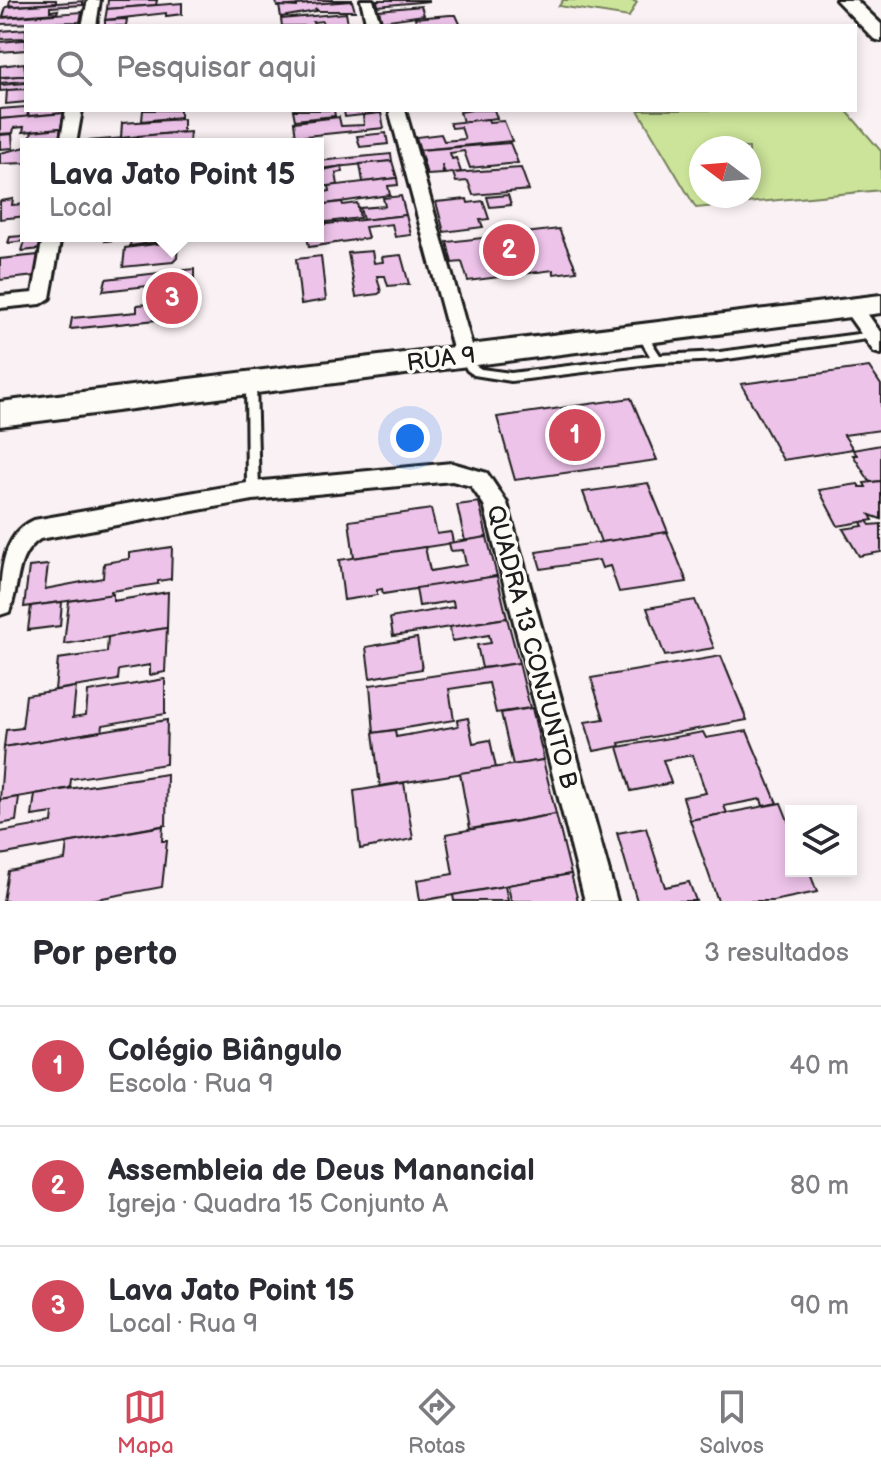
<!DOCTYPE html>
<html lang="pt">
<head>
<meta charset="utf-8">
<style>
  body { margin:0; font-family:"Balsamiq Sans",sans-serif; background:#f2f2f3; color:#2b2b33 }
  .controls { position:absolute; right:24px; bottom:24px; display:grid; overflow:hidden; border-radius:0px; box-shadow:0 4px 12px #0003 }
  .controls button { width:72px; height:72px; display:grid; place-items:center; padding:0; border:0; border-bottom:2px solid #e1e1e2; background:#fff; color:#2b2b33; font:40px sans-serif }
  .compass { position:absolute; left:689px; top:136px; width:72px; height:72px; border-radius:50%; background:#fff; box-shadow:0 4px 12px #0003; rotate:286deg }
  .you { position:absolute; left:410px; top:438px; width:28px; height:28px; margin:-20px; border:6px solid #fff; border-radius:50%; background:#1a73e8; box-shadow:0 0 0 12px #1a73e833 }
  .badge { display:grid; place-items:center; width:52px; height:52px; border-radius:50%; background:#d1495b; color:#fff; font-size:26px; font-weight:700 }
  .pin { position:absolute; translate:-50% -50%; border:4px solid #fff; box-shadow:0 2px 8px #0006 }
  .popup { position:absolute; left:20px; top:138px; width:304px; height:104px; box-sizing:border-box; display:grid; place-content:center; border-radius:0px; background:#fff; filter:drop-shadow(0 2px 6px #0005); font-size:26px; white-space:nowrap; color:#7c7c81 }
  .popup b { font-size:30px; color:#2b2b33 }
  .popup::after { content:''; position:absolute; left:50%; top:100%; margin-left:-16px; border:16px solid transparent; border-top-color:#fff }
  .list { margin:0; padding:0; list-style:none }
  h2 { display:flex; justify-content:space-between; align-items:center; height:104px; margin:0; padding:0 32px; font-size:34px }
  h2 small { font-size:26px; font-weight:400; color:#7c7c81 }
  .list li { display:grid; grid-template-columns:52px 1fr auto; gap:24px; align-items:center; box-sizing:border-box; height:120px; padding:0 32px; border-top:2px solid #e1e1e2 }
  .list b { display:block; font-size:30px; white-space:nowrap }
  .list p { margin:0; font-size:26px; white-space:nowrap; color:#7c7c81 }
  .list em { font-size:26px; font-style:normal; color:#7c7c81 }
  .icon { flex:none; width:44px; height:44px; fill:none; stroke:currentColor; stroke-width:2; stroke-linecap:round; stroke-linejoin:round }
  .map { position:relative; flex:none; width:881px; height:901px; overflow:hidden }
  .search { position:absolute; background:#fff; box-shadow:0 4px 12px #0003; left:24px; right:24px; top:24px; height:88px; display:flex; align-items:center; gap:20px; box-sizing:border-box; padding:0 28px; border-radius:0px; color:#7c7c81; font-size:30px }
  .sheet { height:464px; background:#fff }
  nav { display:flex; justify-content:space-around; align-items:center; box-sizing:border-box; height:112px; border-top:2px solid #e1e1e2; background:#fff; font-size:22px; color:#7c7c81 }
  nav a { display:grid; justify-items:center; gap:4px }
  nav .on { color:#d1495b }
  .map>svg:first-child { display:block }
  .green { fill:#cce49a; stroke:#74805b; stroke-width:2; fill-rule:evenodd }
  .building { fill:#eec3ea; stroke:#1c1c1c; stroke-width:2 }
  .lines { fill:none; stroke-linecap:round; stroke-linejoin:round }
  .lane-casing { stroke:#1c1c1c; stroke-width:6 }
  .street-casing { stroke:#1c1c1c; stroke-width:6 }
  .secondary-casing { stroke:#1c1c1c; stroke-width:6 }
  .lane { fill:#fdfcf7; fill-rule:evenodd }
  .street { fill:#fdfcf7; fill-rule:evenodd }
  .secondary { fill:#fdfcf7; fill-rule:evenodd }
  .labels { text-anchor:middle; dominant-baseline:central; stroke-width:7; stroke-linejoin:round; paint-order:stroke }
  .street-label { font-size:24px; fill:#1c1c1c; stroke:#fdfcf7 }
</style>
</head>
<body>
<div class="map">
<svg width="881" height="901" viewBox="0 0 881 901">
  <rect width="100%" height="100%" fill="#faf1f4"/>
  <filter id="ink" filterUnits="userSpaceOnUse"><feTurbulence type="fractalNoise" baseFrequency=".0125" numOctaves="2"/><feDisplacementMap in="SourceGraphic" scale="16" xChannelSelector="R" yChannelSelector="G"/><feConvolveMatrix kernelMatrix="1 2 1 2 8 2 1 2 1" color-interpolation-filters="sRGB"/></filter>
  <g filter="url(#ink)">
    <g class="green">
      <path d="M 563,0 L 629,0 L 637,2 L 629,17 L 559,6 Z"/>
      <path d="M 638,110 L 846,110 L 881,151 L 881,190 L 696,208 ZM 749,148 L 749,196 L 701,196 L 701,148 Z"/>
    </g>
    <g class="building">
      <path d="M 10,0 L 56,0 L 56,3 L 14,6 L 9,5 Z"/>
      <path d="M 108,0 L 157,0 L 156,5 L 107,9 Z"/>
      <path d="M 276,0 L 352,0 L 352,1 L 277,7 Z"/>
      <path d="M 377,0 L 429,0 L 429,1 L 378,6 Z"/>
      <path d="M 83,1 L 83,5 L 50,7 L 50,11 L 58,10 L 57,13 L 3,17 L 6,7 Z"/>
      <path d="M 352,1 L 355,11 L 318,11 L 315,8 L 316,11 L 281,17 L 279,6 L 297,7 L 297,5 Z"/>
      <path d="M 182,3 L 182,14 L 166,16 L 166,13 L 105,20 L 107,9 Z"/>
      <path d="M 421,6 L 424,15 L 382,21 L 379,10 Z"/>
      <path d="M 82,12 L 80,22 L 0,24 L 0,18 Z"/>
      <path d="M 346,13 L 348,23 L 323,25 L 322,21 L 313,22 L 314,26 L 282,26 L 281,19 Z"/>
      <path d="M 450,15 L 456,15 L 461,26 L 418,26 L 415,18 Z"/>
      <path d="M 127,19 L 126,26 L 105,26 L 105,20 Z"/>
      <path d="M 26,29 L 26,38 L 0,39 L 1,31 Z"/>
      <path d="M 22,40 L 26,40 L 26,50 L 0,52 L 0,42 Z"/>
      <path d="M 24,63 L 26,76 L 0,77 L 0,66 Z"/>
      <path d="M 18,76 L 26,76 L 26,81 L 0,83 L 0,78 Z"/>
      <path d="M 26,83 L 26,89 L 0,91 L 0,85 Z"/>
      <path d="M 26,89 L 26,102 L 6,104 L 7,90 Z"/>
      <path d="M 26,107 L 26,110 L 64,110 L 64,113 L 29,116 L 28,113 L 27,117 L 0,119 L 0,109 Z"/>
      <path d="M 143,110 L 180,110 L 180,117 L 142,121 Z"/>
      <path d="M 293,110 L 334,110 L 335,116 L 295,120 Z"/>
      <path d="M 380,110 L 381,113 L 345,117 L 344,111 Z"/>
      <path d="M 472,110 L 494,110 L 497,118 L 463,122 L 460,112 Z"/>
      <path d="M 64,113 L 61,128 L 23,132 L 24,127 L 14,128 L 13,133 L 0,134 L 0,119 Z"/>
      <path d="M 381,113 L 384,128 L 296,137 L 294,122 L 339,117 L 341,126 L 364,125 L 363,115 Z"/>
      <path d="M 183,119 L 183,132 L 121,138 L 122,123 Z"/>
      <path d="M 488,119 L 489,122 L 504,121 L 512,141 L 420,150 L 416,137 L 441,134 L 444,141 L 465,139 L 461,127 L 452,128 L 450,123 Z"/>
      <path d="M 61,128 L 59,140 L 29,143 L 32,131 Z"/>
      <path d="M 190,132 L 189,144 L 137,144 L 138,136 Z"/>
      <path d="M 386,133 L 388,144 L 360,147 L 357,136 Z"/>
      <path d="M 12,134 L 13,148 L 0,149 L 0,135 Z"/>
      <path d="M 136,137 L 136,144 L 89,144 L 89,141 Z"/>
      <path d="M 510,143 L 518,163 L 470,168 L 464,151 L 450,153 L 452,159 L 456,158 L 461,172 L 445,174 L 442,165 L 443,174 L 427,175 L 420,150 Z"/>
      <path d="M 26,147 L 26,163 L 0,164 L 0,153 Z"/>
      <path d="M 391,154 L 392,161 L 318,169 L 318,161 Z"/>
      <path d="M 392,161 L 397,178 L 363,182 L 360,164 Z"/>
      <path d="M 342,166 L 343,172 L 336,173 L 338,185 L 318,187 L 318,171 Z"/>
      <path d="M 521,168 L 529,190 L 473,195 L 468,181 L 456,182 L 453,173 Z"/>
      <path d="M 397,178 L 398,185 L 388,186 L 390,195 L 318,205 L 318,187 L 324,186 L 325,192 L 330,191 L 329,186 Z"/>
      <path d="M 508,195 L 511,205 L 490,207 L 487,197 Z"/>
      <path d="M 401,196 L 406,215 L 363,220 L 360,208 L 385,206 L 383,198 Z"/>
      <path d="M 13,199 L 12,205 L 26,204 L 26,216 L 0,219 L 0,201 Z"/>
      <path d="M 467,199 L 468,203 L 483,201 L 489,219 L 480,220 L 483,227 L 444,232 L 436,202 Z"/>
      <path d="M 342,202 L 343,205 L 357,203 L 360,218 L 318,223 L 318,205 Z"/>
      <path d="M 406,215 L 411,235 L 395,237 L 392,224 L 365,227 L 368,238 L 309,247 L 307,236 L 318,236 L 318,225 Z"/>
      <path d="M 559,229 L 577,271 L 554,274 L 553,270 L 468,281 L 462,262 L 452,263 L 447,242 Z"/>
      <path d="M 22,236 L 42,236 L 40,249 L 22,251 L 25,241 L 8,243 L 10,237 Z"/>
      <path d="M 106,236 L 176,236 L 176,239 L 130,246 L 131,238 L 105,241 Z"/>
      <path d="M 178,241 L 177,258 L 173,262 L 123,267 L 125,248 Z"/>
      <path d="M 372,251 L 374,263 L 383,262 L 382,257 L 401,255 L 409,284 L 388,286 L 385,276 L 377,276 L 381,292 L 378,294 L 356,297 L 348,253 Z"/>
      <path d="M 39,255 L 35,276 L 0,280 L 0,259 Z"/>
      <path d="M 321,256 L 326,300 L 301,304 L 296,259 Z"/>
      <path d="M 194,269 L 194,316 L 70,329 L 72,318 L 137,312 L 137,305 L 149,304 L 150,291 L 156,290 L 156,285 L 103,291 L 106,279 Z"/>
      <path d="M 869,367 L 881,385 L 881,430 L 844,435 L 853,449 L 783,460 L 741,384 Z"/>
      <path d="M 631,398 L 657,460 L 515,480 L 497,417 Z"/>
      <path d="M 881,445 L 881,481 L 870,482 L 853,455 L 857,455 L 853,450 Z"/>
      <path d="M 881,481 L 881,519 L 870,515 L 873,520 L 838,526 L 819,490 L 858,484 L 860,487 L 866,487 L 864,483 Z"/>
      <path d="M 648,483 L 668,532 L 601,542 L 583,492 Z"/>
      <path d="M 479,502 L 487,537 L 465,541 L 457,505 Z"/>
      <path d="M 431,509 L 437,534 L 451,532 L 453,543 L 354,558 L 349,521 Z"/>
      <path d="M 867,521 L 870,525 L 881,524 L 881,552 L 859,556 L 843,529 L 863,526 L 861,522 Z"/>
      <path d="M 667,532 L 687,582 L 619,592 L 610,566 L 602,568 L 599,560 L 541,569 L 536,552 Z"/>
      <path d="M 487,537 L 497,576 L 383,594 L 382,589 L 377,590 L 377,595 L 344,600 L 339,560 L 425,547 L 430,571 L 466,565 L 463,550 L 451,551 L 449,543 Z"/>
      <path d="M 172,547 L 171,579 L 158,581 L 158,584 L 111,591 L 111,595 L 24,607 L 29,567 L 48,565 L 45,589 L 103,578 L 104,563 L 129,559 L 129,553 Z"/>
      <path d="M 497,576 L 507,618 L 393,636 L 390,618 L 454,607 L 453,601 L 419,606 L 416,588 Z"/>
      <path d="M 168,592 L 167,628 L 64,644 L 69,601 L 113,594 L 113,601 Z"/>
      <path d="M 695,600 L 714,648 L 665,656 L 647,608 Z"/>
      <path d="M 62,602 L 60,626 L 28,630 L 31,606 Z"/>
      <path d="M 507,618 L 519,663 L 482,668 L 477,645 L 491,643 L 489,635 L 452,641 L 450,627 Z"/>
      <path d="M 167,628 L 165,672 L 150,675 L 150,665 L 119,670 L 118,680 L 55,690 L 58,659 L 107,652 L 108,637 Z"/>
      <path d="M 417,638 L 422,669 L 370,678 L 366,647 Z"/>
      <path d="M 721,656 L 747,720 L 619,743 L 620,746 L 594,751 L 585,722 L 604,719 L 591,678 Z"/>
      <path d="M 519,663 L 530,708 L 496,713 L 489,683 L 449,689 L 454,720 L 374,733 L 370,685 Z"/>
      <path d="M 165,679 L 165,714 L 103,725 L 102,731 L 4,747 L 6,730 L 22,728 L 26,695 L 76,687 L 73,717 L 86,715 L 88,692 Z"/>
      <path d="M 532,708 L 544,760 L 513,765 L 501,713 Z"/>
      <path d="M 468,718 L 473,743 L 490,740 L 496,768 L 380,786 L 373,733 L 395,730 L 396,737 L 458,726 L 457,720 Z"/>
      <path d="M 167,720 L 166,764 L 71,779 L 70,788 L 0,800 L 4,747 Z"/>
      <path d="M 747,731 L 777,803 L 763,806 L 761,799 L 724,806 L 727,813 L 690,820 L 683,797 L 706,793 L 693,755 L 663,760 L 671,783 L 631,791 L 618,747 L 703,732 L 706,738 Z"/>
      <path d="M 543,760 L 556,814 L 470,829 L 460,773 Z"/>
      <path d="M 167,774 L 166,825 L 0,855 L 0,832 L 52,823 L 53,813 L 32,816 L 35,794 Z"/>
      <path d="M 404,783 L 413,839 L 360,849 L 354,791 Z"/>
      <path d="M 19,797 L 16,821 L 0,824 L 0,800 Z"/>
      <path d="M 781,803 L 791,828 L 791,871 L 809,871 L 817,892 L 773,901 L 718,901 L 690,820 Z"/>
      <path d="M 556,814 L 571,874 L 420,901 L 417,880 L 453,874 L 446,834 Z"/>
      <path d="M 163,826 L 162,841 L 167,841 L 162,887 L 86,901 L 3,901 L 8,871 L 65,860 L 67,843 Z"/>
      <path d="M 646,828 L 665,887 L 689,882 L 696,901 L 637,901 L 617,833 Z"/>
      <path d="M 571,874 L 578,901 L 511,901 L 508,885 Z"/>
      <path d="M 505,886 L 508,901 L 454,901 L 453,895 Z"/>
    </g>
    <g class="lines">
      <defs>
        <g id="lane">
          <path d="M 642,331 L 645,332 L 660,355 L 720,352 L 881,331 L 881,337 L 720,360 L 657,363 L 511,381 L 474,375 L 467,370 L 460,356 L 461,353 L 469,353 L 475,365 L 481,369 L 511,373 L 650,356 L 637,334 Z"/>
          <path d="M 251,378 L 256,382 L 259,491 L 257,494 L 249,494 L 247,491 L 246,382 Z"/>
        </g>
        <g id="street">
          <path d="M 88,0 L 100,0 L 96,26 L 82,26 Z"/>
          <path d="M 361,0 L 373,0 L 381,26 L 367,26 Z"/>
          <path d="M 66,110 L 82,110 L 76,144 L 60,144 Z"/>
          <path d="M 389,110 L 405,110 L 475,356 L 472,361 L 458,361 L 455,356 Z"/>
          <path d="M 43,236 L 61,236 L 50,298 L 41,304 L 0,308 L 0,296 L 33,293 Z"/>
          <path d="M 852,301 L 859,302 L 881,333 L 881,354 L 874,352 L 842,307 Z"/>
          <path d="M 452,463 L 487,473 L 507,503 L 617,901 L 585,901 L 484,505 L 471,486 L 452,481 L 253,500 L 40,539 C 13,557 21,586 9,612 L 0,615 C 0,579 0,535 34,520 L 253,482 Z"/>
        </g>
        <g id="secondary">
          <path d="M 836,0 L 856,0 L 881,24 L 881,41 L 874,39 Z"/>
          <path d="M 881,295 L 881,313 L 0,426 L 0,402 Z"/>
        </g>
      </defs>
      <use href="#lane" class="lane-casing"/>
      <use href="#street" class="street-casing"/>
      <use href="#secondary" class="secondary-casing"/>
      <use href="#lane" class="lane"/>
      <use href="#street" class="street"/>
      <use href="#secondary" class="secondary"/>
    </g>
  </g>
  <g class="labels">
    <g class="street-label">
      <text transform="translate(441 359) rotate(-7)">RUA 9</text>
      <text transform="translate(532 647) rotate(75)">QUADRA 13 CONJUNTO B</text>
    </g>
  </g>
</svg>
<div class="controls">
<button><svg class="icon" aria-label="layers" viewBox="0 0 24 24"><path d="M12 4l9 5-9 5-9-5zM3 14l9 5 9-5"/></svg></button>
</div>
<svg class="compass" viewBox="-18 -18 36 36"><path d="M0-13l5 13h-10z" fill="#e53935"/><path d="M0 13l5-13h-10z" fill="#7c7c81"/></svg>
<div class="you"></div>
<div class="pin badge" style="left:575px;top:435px">1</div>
<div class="pin badge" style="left:509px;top:250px">2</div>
<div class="pin badge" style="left:172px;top:298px">3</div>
<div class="popup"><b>Lava Jato Point 15</b>Local</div>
<div class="search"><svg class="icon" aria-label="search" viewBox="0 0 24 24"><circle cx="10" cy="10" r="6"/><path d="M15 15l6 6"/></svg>Pesquisar aqui</div>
</div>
<section class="sheet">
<h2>Por perto<small>3 resultados</small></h2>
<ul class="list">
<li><span class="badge">1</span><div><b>Colégio Biângulo</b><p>Escola · Rua 9</p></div><em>40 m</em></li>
<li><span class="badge">2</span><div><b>Assembleia de Deus Manancial</b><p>Igreja · Quadra 15 Conjunto A</p></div><em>80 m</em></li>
<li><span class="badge">3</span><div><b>Lava Jato Point 15</b><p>Local · Rua 9</p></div><em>90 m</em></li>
</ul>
</section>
<nav>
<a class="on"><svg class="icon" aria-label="map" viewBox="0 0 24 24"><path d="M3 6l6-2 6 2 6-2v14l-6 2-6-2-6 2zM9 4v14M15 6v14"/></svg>Mapa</a>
<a><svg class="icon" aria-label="directions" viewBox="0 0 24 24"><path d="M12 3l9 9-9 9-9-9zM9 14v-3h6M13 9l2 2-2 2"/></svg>Rotas</a>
<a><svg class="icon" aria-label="saved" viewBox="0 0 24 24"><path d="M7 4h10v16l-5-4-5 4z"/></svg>Salvos</a>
</nav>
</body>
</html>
